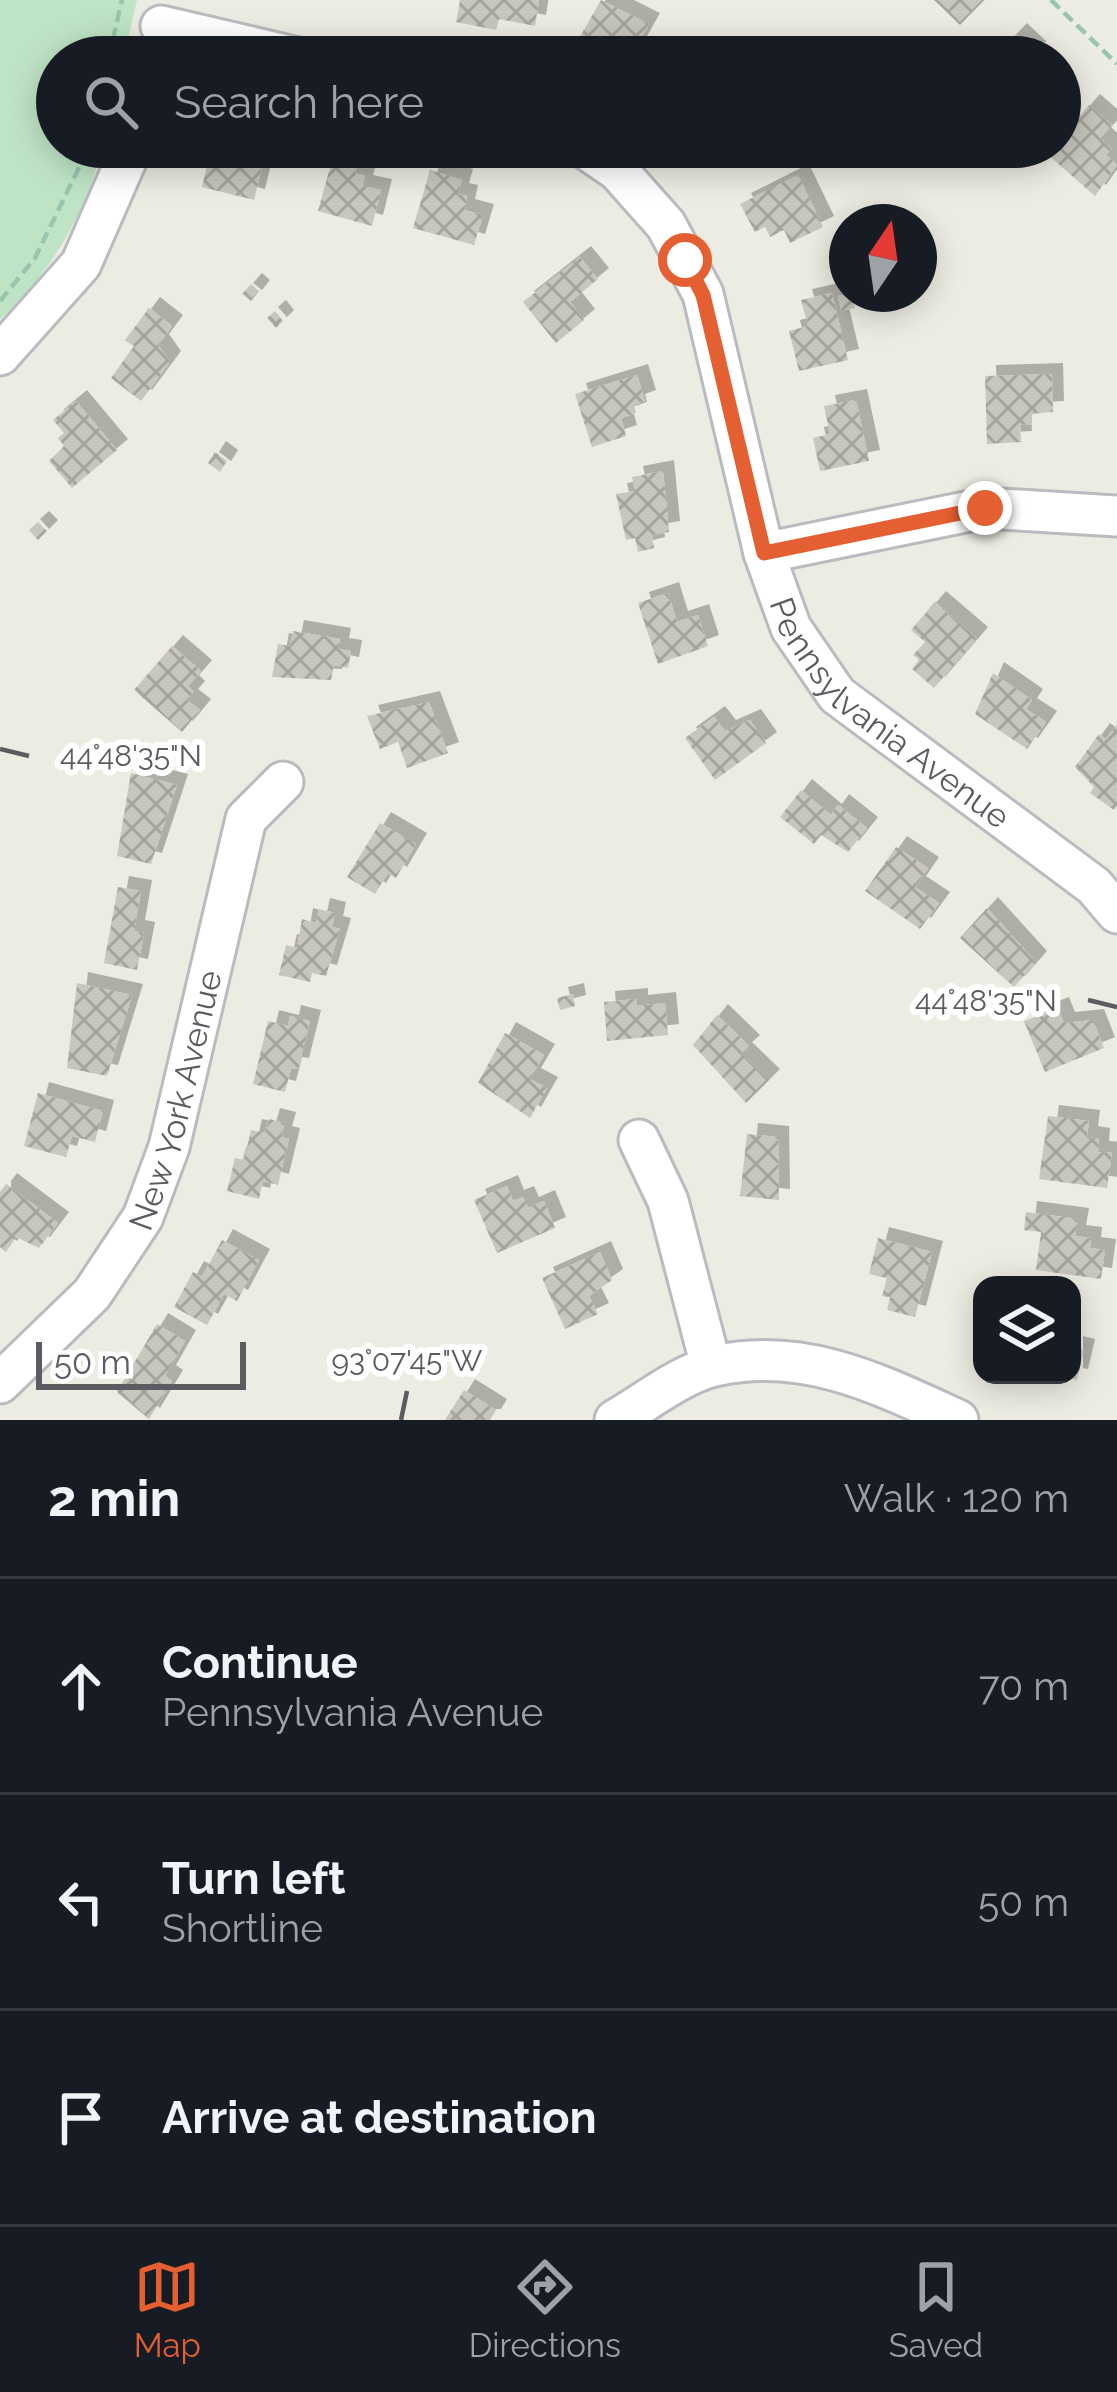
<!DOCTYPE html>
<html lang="en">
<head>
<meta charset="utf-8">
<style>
  body { margin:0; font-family:Raleway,sans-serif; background:#20242c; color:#f1f3f6 }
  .controls { position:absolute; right:36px; bottom:36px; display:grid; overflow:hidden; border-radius:24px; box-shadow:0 6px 30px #0003 }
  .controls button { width:108px; height:108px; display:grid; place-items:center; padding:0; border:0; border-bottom:3px solid #363941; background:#171b24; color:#f1f3f6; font:60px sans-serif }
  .compass { position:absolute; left:829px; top:204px; width:108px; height:108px; border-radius:50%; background:#171b24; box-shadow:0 6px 30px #0003; rotate:13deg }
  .scale { position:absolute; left:36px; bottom:30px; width:210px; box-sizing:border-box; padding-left:12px; border:6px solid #5a5c62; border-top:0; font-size:33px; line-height:42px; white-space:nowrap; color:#5a5c62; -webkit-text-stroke:9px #fff; paint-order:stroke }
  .stop { position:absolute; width:36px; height:36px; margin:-27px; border:9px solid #e45f31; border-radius:50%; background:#fff }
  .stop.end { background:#e45f31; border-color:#fff; box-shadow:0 3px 12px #0008 }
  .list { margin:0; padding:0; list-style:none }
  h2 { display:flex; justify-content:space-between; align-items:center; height:156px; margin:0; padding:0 48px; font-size:51px }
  h2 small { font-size:39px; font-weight:400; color:#9ea1a6 }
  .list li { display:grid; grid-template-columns:78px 1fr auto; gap:36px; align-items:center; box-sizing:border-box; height:216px; padding:0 48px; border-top:3px solid #363941 }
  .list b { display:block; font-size:45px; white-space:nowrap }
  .list p { margin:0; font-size:39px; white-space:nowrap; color:#9ea1a6 }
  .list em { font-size:39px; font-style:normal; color:#9ea1a6 }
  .icon { flex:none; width:66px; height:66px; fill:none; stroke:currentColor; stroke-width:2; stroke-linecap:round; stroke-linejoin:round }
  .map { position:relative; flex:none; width:1117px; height:1420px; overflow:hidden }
  .search { position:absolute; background:#171b24; box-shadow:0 6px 30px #0003; left:36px; right:36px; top:36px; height:132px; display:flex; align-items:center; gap:30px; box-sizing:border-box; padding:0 42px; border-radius:66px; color:#9ea1a6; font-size:45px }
  .sheet { height:804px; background:#171b24 }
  nav { display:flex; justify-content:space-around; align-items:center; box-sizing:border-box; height:168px; border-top:3px solid #363941; background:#171b24; font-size:33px; color:#9ea1a6 }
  nav a { display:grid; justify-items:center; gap:6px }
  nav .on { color:#e45f31 }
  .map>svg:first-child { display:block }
  .green { fill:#bfe4c5 }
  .building { fill:url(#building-cross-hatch); filter:url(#shadow) }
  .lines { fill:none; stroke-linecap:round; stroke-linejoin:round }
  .minor-casing { stroke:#babbc0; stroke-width:45 }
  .path { stroke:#98c5ad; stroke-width:4.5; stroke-dasharray:12 6; stroke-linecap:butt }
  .minor { stroke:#fff; stroke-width:39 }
  .route { stroke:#e45f31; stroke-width:15 }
  .ticks { fill:none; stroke:#5a5c62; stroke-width:4.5 }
  .labels { text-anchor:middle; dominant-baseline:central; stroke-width:12; stroke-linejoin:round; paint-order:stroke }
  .street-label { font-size:33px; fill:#5a5c62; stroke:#fff }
  .ticks-label { font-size:30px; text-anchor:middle; fill:#5a5c62; stroke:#fff; stroke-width:12; stroke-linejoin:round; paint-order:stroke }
</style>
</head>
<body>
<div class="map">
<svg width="1117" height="1420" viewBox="0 0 1117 1420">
  <defs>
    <pattern id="building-cross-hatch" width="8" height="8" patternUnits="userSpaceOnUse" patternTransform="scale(3)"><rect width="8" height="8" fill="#c8c7be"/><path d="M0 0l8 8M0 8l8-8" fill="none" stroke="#a5a59e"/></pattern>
    <filter id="shadow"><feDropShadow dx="11" dy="-11" stdDeviation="0" flood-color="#0004"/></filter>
  </defs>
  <rect width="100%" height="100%" fill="#edece2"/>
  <path class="green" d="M 0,0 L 137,0 L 124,57 L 57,57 L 57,147 L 102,147 C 87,212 50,274 0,319 Z"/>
  <g class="building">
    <path d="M 460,0 L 539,0 L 535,26 L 499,19 L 496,30 L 456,22 Z"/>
    <path d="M 601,0 L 649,24 L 631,56 L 615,46 L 601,57 L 570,54 Z"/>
    <path d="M 934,0 L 984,0 L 960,25 Z"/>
    <path d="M 1016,34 L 1036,53 L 994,57 Z"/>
    <path d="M 1089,105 L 1112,125 L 1100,138 L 1112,149 L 1106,155 L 1117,165 L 1095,196 L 1047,154 L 1060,147 L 1060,138 Z"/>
    <path d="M 211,147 L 248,147 L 246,159 L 263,163 L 254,200 L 202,187 Z"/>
    <path d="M 335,149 L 360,156 L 355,173 L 365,176 L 362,186 L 381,190 L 372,226 L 318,211 Z"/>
    <path d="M 430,170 L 462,180 L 458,194 L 467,196 L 464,210 L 483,215 L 474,245 L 413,228 Z"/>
    <path d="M 798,175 L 823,227 L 790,243 L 784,230 L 770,237 L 765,227 L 755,232 L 740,204 Z"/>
    <path d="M 580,257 L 598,279 L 570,302 L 584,320 L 556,343 L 523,302 Z"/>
    <path d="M 251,284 L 259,291 L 251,301 L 242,294 Z"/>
    <path d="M 832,293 L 848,360 L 799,371 L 789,331 L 808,326 L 801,300 Z"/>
    <path d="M 852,294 L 855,308 L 841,311 L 838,296 Z"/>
    <path d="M 149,308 L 172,326 L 158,345 L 170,362 L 141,401 L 111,378 L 134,346 L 125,340 Z"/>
    <path d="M 275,311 L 283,321 L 276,328 L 267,318 Z"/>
    <path d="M 1052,374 L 1053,412 L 1032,413 L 1032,424 L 1020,425 L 1021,442 L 987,444 L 985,376 Z"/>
    <path d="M 637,375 L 645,401 L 634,405 L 636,413 L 621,418 L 626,436 L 592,447 L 575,394 Z"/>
    <path d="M 856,400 L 869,461 L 820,471 L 813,438 L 830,434 L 824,406 Z"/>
    <path d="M 76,401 L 117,450 L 72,488 L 49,461 L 64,446 L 58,438 L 64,433 L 53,420 Z"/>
    <path d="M 215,452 L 227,461 L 220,472 L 208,463 Z"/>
    <path d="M 663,471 L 669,532 L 652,535 L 654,548 L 638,552 L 635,538 L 626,540 L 616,494 L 635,491 L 632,477 Z"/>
    <path d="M 38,522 L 47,531 L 38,540 L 29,530 Z"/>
    <path d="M 668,593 L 677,622 L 698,615 L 708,646 L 658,664 L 638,603 Z"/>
    <path d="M 935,602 L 977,638 L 934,688 L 912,669 L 919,660 L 913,655 L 925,642 L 911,630 Z"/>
    <path d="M 293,631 L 340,639 L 338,649 L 351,651 L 348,668 L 334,665 L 331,680 L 272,677 L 278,644 L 290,646 Z"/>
    <path d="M 172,646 L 201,671 L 188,686 L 194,692 L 187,700 L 200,710 L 182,732 L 134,690 Z"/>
    <path d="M 993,673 L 1032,700 L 1026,709 L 1046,722 L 1027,749 L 975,714 Z"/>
    <path d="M 429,702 L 448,753 L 407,768 L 398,742 L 380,749 L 367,716 Z"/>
    <path d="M 714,717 L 725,731 L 750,720 L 766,743 L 715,780 L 685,738 Z"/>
    <path d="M 1117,724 L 1117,806 L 1114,810 L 1090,793 L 1094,787 L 1075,767 L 1099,734 L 1106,739 Z"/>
    <path d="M 131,773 L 177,785 L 151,864 L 117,856 Z"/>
    <path d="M 801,790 L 831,815 L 838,805 L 867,828 L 848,852 L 821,835 L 814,844 L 780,817 Z"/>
    <path d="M 380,823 L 416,844 L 396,878 L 388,873 L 375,894 L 347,877 Z"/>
    <path d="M 896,847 L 928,868 L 915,887 L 939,903 L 920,929 L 865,891 Z"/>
    <path d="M 118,887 L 141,891 L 134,931 L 144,933 L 137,970 L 104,963 Z"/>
    <path d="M 987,908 L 1036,962 L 1014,987 L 960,938 Z"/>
    <path d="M 319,909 L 335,913 L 332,927 L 340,929 L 326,976 L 312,973 L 310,982 L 279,975 L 286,945 L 297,948 L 302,919 L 316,923 Z"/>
    <path d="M 77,983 L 132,995 L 107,1076 L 67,1068 Z"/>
    <path d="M 573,994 L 575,1006 L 560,1010 L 557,998 Z"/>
    <path d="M 637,999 L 637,1006 L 665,1003 L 668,1035 L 607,1041 L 604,1002 Z"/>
    <path d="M 1058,1008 L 1064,1023 L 1093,1020 L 1104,1048 L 1045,1072 L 1024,1021 Z"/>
    <path d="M 717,1015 L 749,1046 L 741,1053 L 769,1080 L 746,1103 L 693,1045 Z"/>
    <path d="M 290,1016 L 310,1021 L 298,1069 L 291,1068 L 285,1092 L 253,1084 L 268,1021 L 288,1026 Z"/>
    <path d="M 505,1033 L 544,1055 L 530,1079 L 547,1088 L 530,1118 L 478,1083 Z"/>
    <path d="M 38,1093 L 103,1111 L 95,1142 L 72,1136 L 66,1157 L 24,1146 Z"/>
    <path d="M 1048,1116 L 1089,1121 L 1087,1137 L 1099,1139 L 1098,1152 L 1112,1153 L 1107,1188 L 1039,1179 Z"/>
    <path d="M 269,1119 L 285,1123 L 281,1137 L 289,1139 L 278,1185 L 263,1181 L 259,1199 L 227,1191 L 235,1158 L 244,1160 L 251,1130 L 265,1133 Z"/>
    <path d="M 747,1134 L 778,1137 L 779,1200 L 740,1196 Z"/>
    <path d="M 6,1184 L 58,1223 L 39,1248 L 16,1237 L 6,1252 L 0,1247 L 0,1192 Z"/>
    <path d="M 507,1186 L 513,1201 L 523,1197 L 528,1208 L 544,1201 L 555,1228 L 497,1253 L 474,1200 Z"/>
    <path d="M 1026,1212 L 1078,1219 L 1075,1236 L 1091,1238 L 1090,1248 L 1105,1250 L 1101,1279 L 1036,1270 L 1041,1232 L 1024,1230 Z"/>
    <path d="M 878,1238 L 932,1252 L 915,1317 L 887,1310 L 890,1297 L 882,1296 L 887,1278 L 869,1274 Z"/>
    <path d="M 222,1240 L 259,1260 L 237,1301 L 224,1294 L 207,1325 L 174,1307 L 193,1272 L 202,1277 Z"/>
    <path d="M 600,1252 L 612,1280 L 589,1296 L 598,1314 L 565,1329 L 542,1278 Z"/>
    <path d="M 157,1324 L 185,1341 L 165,1376 L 172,1381 L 149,1419 L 117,1392 Z"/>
    <path d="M 1072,1347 L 1084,1350 L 1077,1380 L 1072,1379 Z"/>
    <path d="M 464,1390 L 496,1410 L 490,1420 L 445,1420 Z"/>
  </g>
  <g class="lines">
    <defs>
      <g id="minor">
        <path d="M 161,26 L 294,57"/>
        <path id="s1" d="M 583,147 L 618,171 L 666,225 L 703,294 L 764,553 L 791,628 L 837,695 L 1094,886 L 1117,913"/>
        <path d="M 0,355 L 81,264 L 132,147"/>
        <path d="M 764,553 L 985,508 L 1117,516"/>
        <path d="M 639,1140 L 668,1201 L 711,1366"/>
        <path id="s2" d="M 0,1383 L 92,1294 L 143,1217 L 169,1147 L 246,819 L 283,782"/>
        <path d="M 615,1420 C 645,1403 682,1373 715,1366 C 804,1346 879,1384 958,1420"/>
      </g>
    </defs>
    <use href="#minor" class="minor-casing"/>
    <g class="path">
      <path d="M 1051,0 L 1117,64"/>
      <path d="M 109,57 L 122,0"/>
      <path d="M 0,301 L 35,258 L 89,147"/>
    </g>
    <use href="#minor" class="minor"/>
  </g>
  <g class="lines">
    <path class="route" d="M 685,260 L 703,295 L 764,553 L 985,508"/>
  </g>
  <path class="ticks" d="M 0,749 L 29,756M 1088,1000 L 1117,1007M 401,1420 L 407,1391"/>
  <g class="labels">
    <g class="street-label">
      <text stroke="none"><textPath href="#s1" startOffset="669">Pennsylvania Avenue</textPath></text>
      <text stroke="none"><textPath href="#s2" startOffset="342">New York Avenue</textPath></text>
    </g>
  </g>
  <g class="ticks-label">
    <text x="131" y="766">44°48'35"N</text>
    <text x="986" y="1011">44°48'35"N</text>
    <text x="407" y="1371">93°07'45"W</text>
  </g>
</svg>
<div class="controls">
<button><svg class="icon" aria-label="layers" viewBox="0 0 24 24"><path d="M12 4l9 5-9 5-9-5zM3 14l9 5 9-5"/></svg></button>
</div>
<svg class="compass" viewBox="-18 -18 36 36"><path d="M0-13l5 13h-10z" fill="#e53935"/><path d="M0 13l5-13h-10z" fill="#9ea1a6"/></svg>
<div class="scale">50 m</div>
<div class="stop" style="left:685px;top:260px"></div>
<div class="stop end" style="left:985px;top:508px"></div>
<div class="search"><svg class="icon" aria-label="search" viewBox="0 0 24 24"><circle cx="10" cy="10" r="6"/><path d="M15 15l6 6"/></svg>Search here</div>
</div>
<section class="sheet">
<h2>2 min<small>Walk · 120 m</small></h2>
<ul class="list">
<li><svg class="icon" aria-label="ahead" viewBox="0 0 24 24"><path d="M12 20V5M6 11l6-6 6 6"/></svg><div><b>Continue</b><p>Pennsylvania Avenue</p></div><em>70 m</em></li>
<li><svg class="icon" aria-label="left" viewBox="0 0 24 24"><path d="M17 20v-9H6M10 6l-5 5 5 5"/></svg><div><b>Turn left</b><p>Shortline</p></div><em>50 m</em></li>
<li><svg class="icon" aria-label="arrive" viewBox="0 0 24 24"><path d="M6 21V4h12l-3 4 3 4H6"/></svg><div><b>Arrive at destination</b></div></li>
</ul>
</section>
<nav>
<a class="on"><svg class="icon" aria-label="map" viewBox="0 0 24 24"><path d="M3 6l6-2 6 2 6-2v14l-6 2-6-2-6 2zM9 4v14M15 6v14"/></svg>Map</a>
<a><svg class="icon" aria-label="directions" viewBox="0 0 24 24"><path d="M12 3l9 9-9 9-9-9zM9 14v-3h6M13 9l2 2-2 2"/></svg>Directions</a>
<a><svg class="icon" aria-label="saved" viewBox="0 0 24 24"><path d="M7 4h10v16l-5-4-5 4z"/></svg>Saved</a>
</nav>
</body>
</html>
